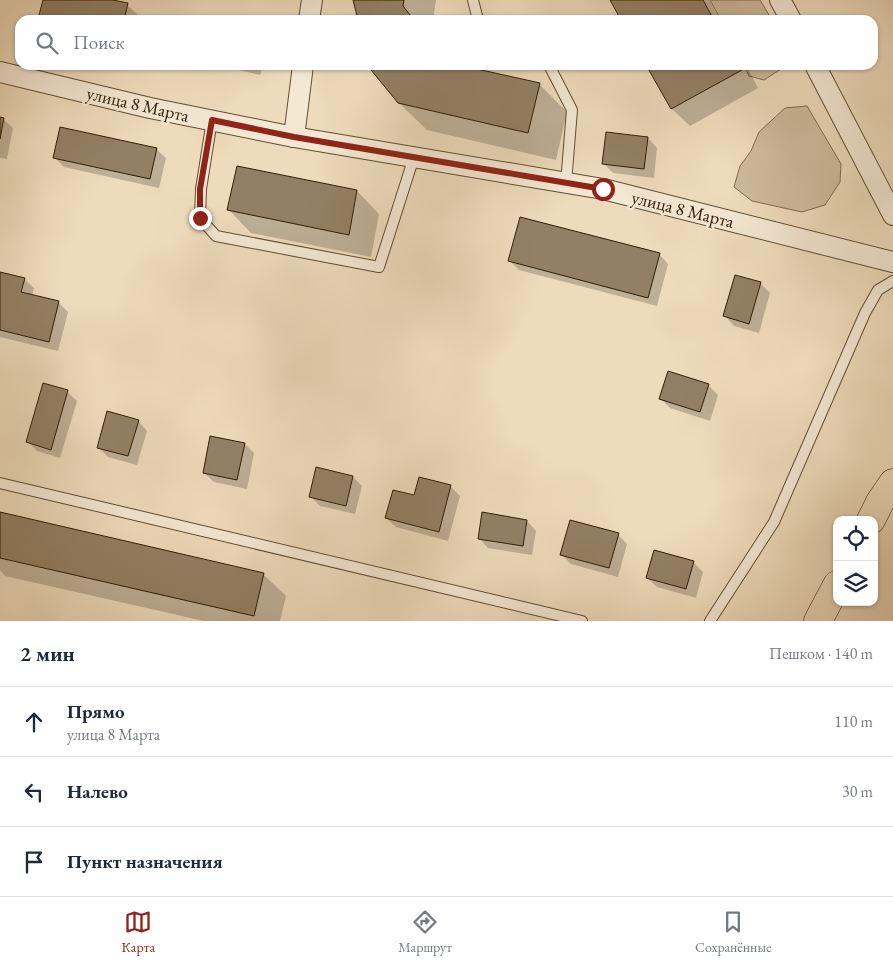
<!DOCTYPE html>
<html lang="ru">
<head>
<meta charset="utf-8">
<style>
  body { margin:0; font-family:"EB Garamond",serif; background:#f2f2f3; color:#1f2937 }
  .controls { position:absolute; right:15px; bottom:15px; display:grid; overflow:hidden; border-radius:10px; box-shadow:0 1px 4px #0004 }
  .controls button { width:45px; height:45px; display:grid; place-items:center; padding:0; border:0; border-bottom:1px solid #e0e1e3; background:#fff; color:#1f2937; font:25px sans-serif }
  .stop { position:absolute; width:15px; height:15px; margin:-11px; border:4px solid #8f2418; border-radius:50%; background:#fff }
  .stop.end { background:#8f2418; border-color:#fff; box-shadow:0 1px 5px #0008 }
  .list { margin:0; padding:0; list-style:none }
  h2 { display:flex; justify-content:space-between; align-items:center; height:65px; margin:0; padding:0 20px; font-size:21px }
  h2 small { font-size:16px; font-weight:400; color:#747a83 }
  .list li { display:grid; grid-template-columns:32px 1fr auto; gap:15px; align-items:center; box-sizing:border-box; height:70px; padding:0 20px; border-top:1px solid #e0e1e3 }
  .list b { display:block; font-size:19px; white-space:nowrap }
  .list p { margin:0; font-size:16px; white-space:nowrap; color:#747a83 }
  .list em { font-size:16px; font-style:normal; color:#747a83 }
  .icon { flex:none; width:28px; height:28px; fill:none; stroke:currentColor; stroke-width:2; stroke-linecap:round; stroke-linejoin:round }
  .map { position:relative; flex:none; width:893px; height:621px; overflow:hidden }
  .search { position:absolute; background:#fff; box-shadow:0 1px 4px #0004; left:15px; right:15px; top:15px; height:55px; display:flex; align-items:center; gap:12px; box-sizing:border-box; padding:0 18px; border-radius:15px; color:#747a83; font-size:19px }
  .sheet { height:275px; background:#fff }
  nav { display:flex; justify-content:space-around; align-items:center; box-sizing:border-box; height:70px; border-top:1px solid #e0e1e3; background:#fff; font-size:14px; color:#747a83 }
  nav a { display:grid; justify-items:center; gap:2px }
  nav .on { color:#8f2418 }
  .map>svg:first-child { display:block }
  .green { fill:#cebb9d; stroke:#7f6c50 }
  .shadow { fill:#0003 }
  .building { fill:#938064; stroke:#301e04 }
  .lines { fill:none; stroke-linecap:round; stroke-linejoin:round }
  .lane-casing { stroke:#604d32; stroke-width:12 }
  .street-casing { stroke:#604d32; stroke-width:22 }
  .highway-casing { stroke:#301e04; stroke-width:29 }
  .lane { stroke:#f4e8d3; stroke-width:10 }
  .street { stroke:#f4e8d3; stroke-width:20 }
  .highway { stroke:#eedbbc; stroke-width:28 }
  .route { stroke:#8f2418; stroke-width:6 }
  .labels { text-anchor:middle; dominant-baseline:central; stroke-width:5; stroke-linejoin:round; paint-order:stroke }
  .street-label { font-size:18px; fill:#301e04; stroke:#f4e8d3 }
</style>
</head>
<body>
<div class="map">
<svg width="893" height="621" viewBox="0 0 893 621">
  <rect width="100%" height="100%" fill="#eedbbc"/>
  <filter id="stains"><feTurbulence type="fractalNoise" baseFrequency=".004" numOctaves="4"/><feColorMatrix values="0 0 0 0 .2 0 0 0 0 .09 0 0 0 0 .02 0 0 0 .5 -.17"/></filter>
  <radialGradient id="worn" r=".72"><stop offset=".6" stop-color="#630" stop-opacity="0"/><stop offset="1" stop-color="#630" stop-opacity=".3"/></radialGradient>
  <g class="green">
    <path d="M 710,0 L 760,0 L 772,20 L 721,20 Z"/>
    <path d="M 744,65 L 787,65 L 764,80 L 749,76 Z"/>
    <path d="M 807,106 L 841,164 L 840,182 L 825,205 L 802,212 L 752,201 L 734,187 L 740,166 L 751,151 L 759,132 L 785,108 Z"/>
  </g>
  <g class="shadow">
    <path d="M 44,0 L 107,0 L 127,5 L 137,14 L 135,20 L 46,20 L 40,15 Z"/>
    <path d="M 355,0 L 436,0 L 433,20 L 359,20 Z"/>
    <path d="M 612,0 L 709,0 L 720,20 L 623,20 Z"/>
    <path d="M 217,65 L 263,65 L 260,75 Z"/>
    <path d="M 369,65 L 454,65 L 539,84 L 567,112 L 556,160 L 427,130 L 398,102 Z"/>
    <path d="M 648,65 L 746,65 L 758,88 L 690,126 L 672,109 Z"/>
    <path d="M 0,118 L 3,119 L 13,128 L 7,159 L 0,158 Z"/>
    <path d="M 648,138 L 657,148 L 654,178 L 613,173 L 604,164 Z"/>
    <path d="M 156,149 L 166,158 L 159,188 L 64,167 L 55,158 Z"/>
    <path d="M 238,167 L 357,191 L 379,214 L 371,257 L 251,233 L 229,210 Z"/>
    <path d="M 659,254 L 668,264 L 657,306 L 519,270 L 510,261 Z"/>
    <path d="M 0,273 L 24,279 L 34,288 L 32,296 L 58,302 L 68,312 L 58,351 L 0,337 Z"/>
    <path d="M 760,283 L 770,293 L 759,333 L 734,326 L 725,316 Z"/>
    <path d="M 708,385 L 718,395 L 710,421 L 670,408 L 661,399 Z"/>
    <path d="M 67,392 L 77,401 L 60,458 L 37,451 L 28,442 Z"/>
    <path d="M 138,421 L 147,431 L 137,465 L 108,457 L 98,447 Z"/>
    <path d="M 245,444 L 254,453 L 247,489 L 214,482 L 204,473 Z"/>
    <path d="M 353,477 L 362,486 L 355,514 L 320,506 L 311,497 Z"/>
    <path d="M 450,486 L 460,496 L 448,541 L 396,527 L 386,518 L 415,497 Z"/>
    <path d="M 0,514 L 263,574 L 286,596 L 280,621 L 204,621 L 5,576 L 0,570 Z"/>
    <path d="M 527,521 L 536,531 L 532,555 L 488,548 L 479,538 Z"/>
    <path d="M 618,535 L 627,544 L 618,577 L 571,564 L 561,554 Z"/>
    <path d="M 693,562 L 703,572 L 696,598 L 657,587 L 647,578 Z"/>
  </g>
  <g class="building">
    <path d="M 43,0 L 113,0 L 128,3 L 124,20 L 59,20 L 39,15 Z"/>
    <path d="M 353,0 L 404,0 L 403,6 L 414,20 L 358,20 Z"/>
    <path d="M 610,0 L 703,0 L 714,20 L 621,20 Z"/>
    <path d="M 179,16 L 194,20 L 178,20 Z"/>
    <path d="M 367,65 L 459,65 L 540,83 L 528,133 L 398,103 Z"/>
    <path d="M 646,65 L 739,65 L 742,70 L 671,109 Z"/>
    <path d="M 0,117 L 4,118 L 0,139 Z"/>
    <path d="M 60,127 L 157,148 L 150,179 L 53,158 Z"/>
    <path d="M 606,132 L 648,137 L 644,169 L 602,164 Z"/>
    <path d="M 237,166 L 357,190 L 349,235 L 227,210 Z"/>
    <path d="M 520,217 L 660,253 L 648,298 L 508,261 Z"/>
    <path d="M 0,272 L 25,278 L 21,292 L 59,301 L 49,342 L 0,330 Z"/>
    <path d="M 735,275 L 761,282 L 749,324 L 723,316 Z"/>
    <path d="M 668,371 L 709,384 L 700,412 L 659,399 Z"/>
    <path d="M 43,383 L 68,390 L 51,450 L 26,442 Z"/>
    <path d="M 107,411 L 139,420 L 128,456 L 97,448 Z"/>
    <path d="M 210,436 L 245,443 L 237,480 L 203,473 Z"/>
    <path d="M 316,467 L 353,476 L 346,506 L 309,497 Z"/>
    <path d="M 419,477 L 451,485 L 439,532 L 385,518 L 393,490 L 414,495 Z"/>
    <path d="M 0,512 L 264,573 L 254,616 L 0,558 Z"/>
    <path d="M 482,512 L 527,520 L 523,546 L 478,539 Z"/>
    <path d="M 570,520 L 619,533 L 609,568 L 560,555 Z"/>
    <path d="M 654,550 L 694,561 L 686,589 L 646,578 Z"/>
  </g>
  <g class="lines">
    <defs>
      <g id="lane">
        <path d="M 473,0 L 478,20"/>
        <path d="M 549,65 L 572,110 L 566,183"/>
        <path d="M 212,120 L 201,189 L 200,218 L 216,236 L 379,267 L 414,157"/>
        <path d="M 0,483 L 582,621"/>
        <path d="M 710,621 L 774,522 L 865,313 L 878,290 L 893,281"/>
      </g>
      <g id="street">
        <path d="M 780,0 L 791,20"/>
        <path d="M 309,20 L 312,0"/>
        <path d="M 815,65 L 893,215"/>
        <path d="M 0,72 L 150,108 L 294,137 L 603,189 L 893,262"/>
        <path d="M 294,137 L 303,65"/>
      </g>
      <g id="highway">
        <path d="M 871,520 L 880,502 L 893,483"/>
        <path d="M 818,621 L 837,585"/>
      </g>
    </defs>
    <use href="#lane" class="lane-casing"/>
    <use href="#street" class="street-casing"/>
    <use href="#highway" class="highway-casing"/>
    <use href="#lane" class="lane"/>
    <use href="#street" class="street"/>
    <use href="#highway" class="highway"/>
  </g>
  <g class="lines">
    <path class="route" d="M 200,218 L 200,189 L 212,120 L 294,137 L 603,189"/>
  </g>
  <g class="labels">
    <g class="street-label">
      <text transform="translate(138 104) rotate(13)">улица 8 Марта</text>
      <text transform="translate(683 209) rotate(14)">улица 8 Марта</text>
    </g>
  </g>
  <rect width="100%" height="100%" filter="url(#stains)"/>
  <rect width="100%" height="100%" fill="url(#worn)"/>
</svg>
<div class="controls">
<button><svg class="icon" aria-label="locate" viewBox="0 0 24 24"><circle cx="12" cy="12" r="6"/><path d="M12 2v4M12 18v4M2 12h4M18 12h4"/></svg></button>
<button><svg class="icon" aria-label="layers" viewBox="0 0 24 24"><path d="M12 4l9 5-9 5-9-5zM3 14l9 5 9-5"/></svg></button>
</div>
<div class="stop" style="left:603px;top:189px"></div>
<div class="stop end" style="left:200px;top:218px"></div>
<div class="search"><svg class="icon" aria-label="search" viewBox="0 0 24 24"><circle cx="10" cy="10" r="6"/><path d="M15 15l6 6"/></svg>Поиск</div>
</div>
<section class="sheet">
<h2>2 мин<small>Пешком · 140 m</small></h2>
<ul class="list">
<li><svg class="icon" aria-label="ahead" viewBox="0 0 24 24"><path d="M12 20V5M6 11l6-6 6 6"/></svg><div><b>Прямо</b><p>улица 8 Марта</p></div><em>110 m</em></li>
<li><svg class="icon" aria-label="left" viewBox="0 0 24 24"><path d="M17 20v-9H6M10 6l-5 5 5 5"/></svg><div><b>Налево</b></div><em>30 m</em></li>
<li><svg class="icon" aria-label="arrive" viewBox="0 0 24 24"><path d="M6 21V4h12l-3 4 3 4H6"/></svg><div><b>Пункт назначения</b></div></li>
</ul>
</section>
<nav>
<a class="on"><svg class="icon" aria-label="map" viewBox="0 0 24 24"><path d="M3 6l6-2 6 2 6-2v14l-6 2-6-2-6 2zM9 4v14M15 6v14"/></svg>Карта</a>
<a><svg class="icon" aria-label="directions" viewBox="0 0 24 24"><path d="M12 3l9 9-9 9-9-9zM9 14v-3h6M13 9l2 2-2 2"/></svg>Маршрут</a>
<a><svg class="icon" aria-label="saved" viewBox="0 0 24 24"><path d="M7 4h10v16l-5-4-5 4z"/></svg>Сохранённые</a>
</nav>
</body>
</html>
